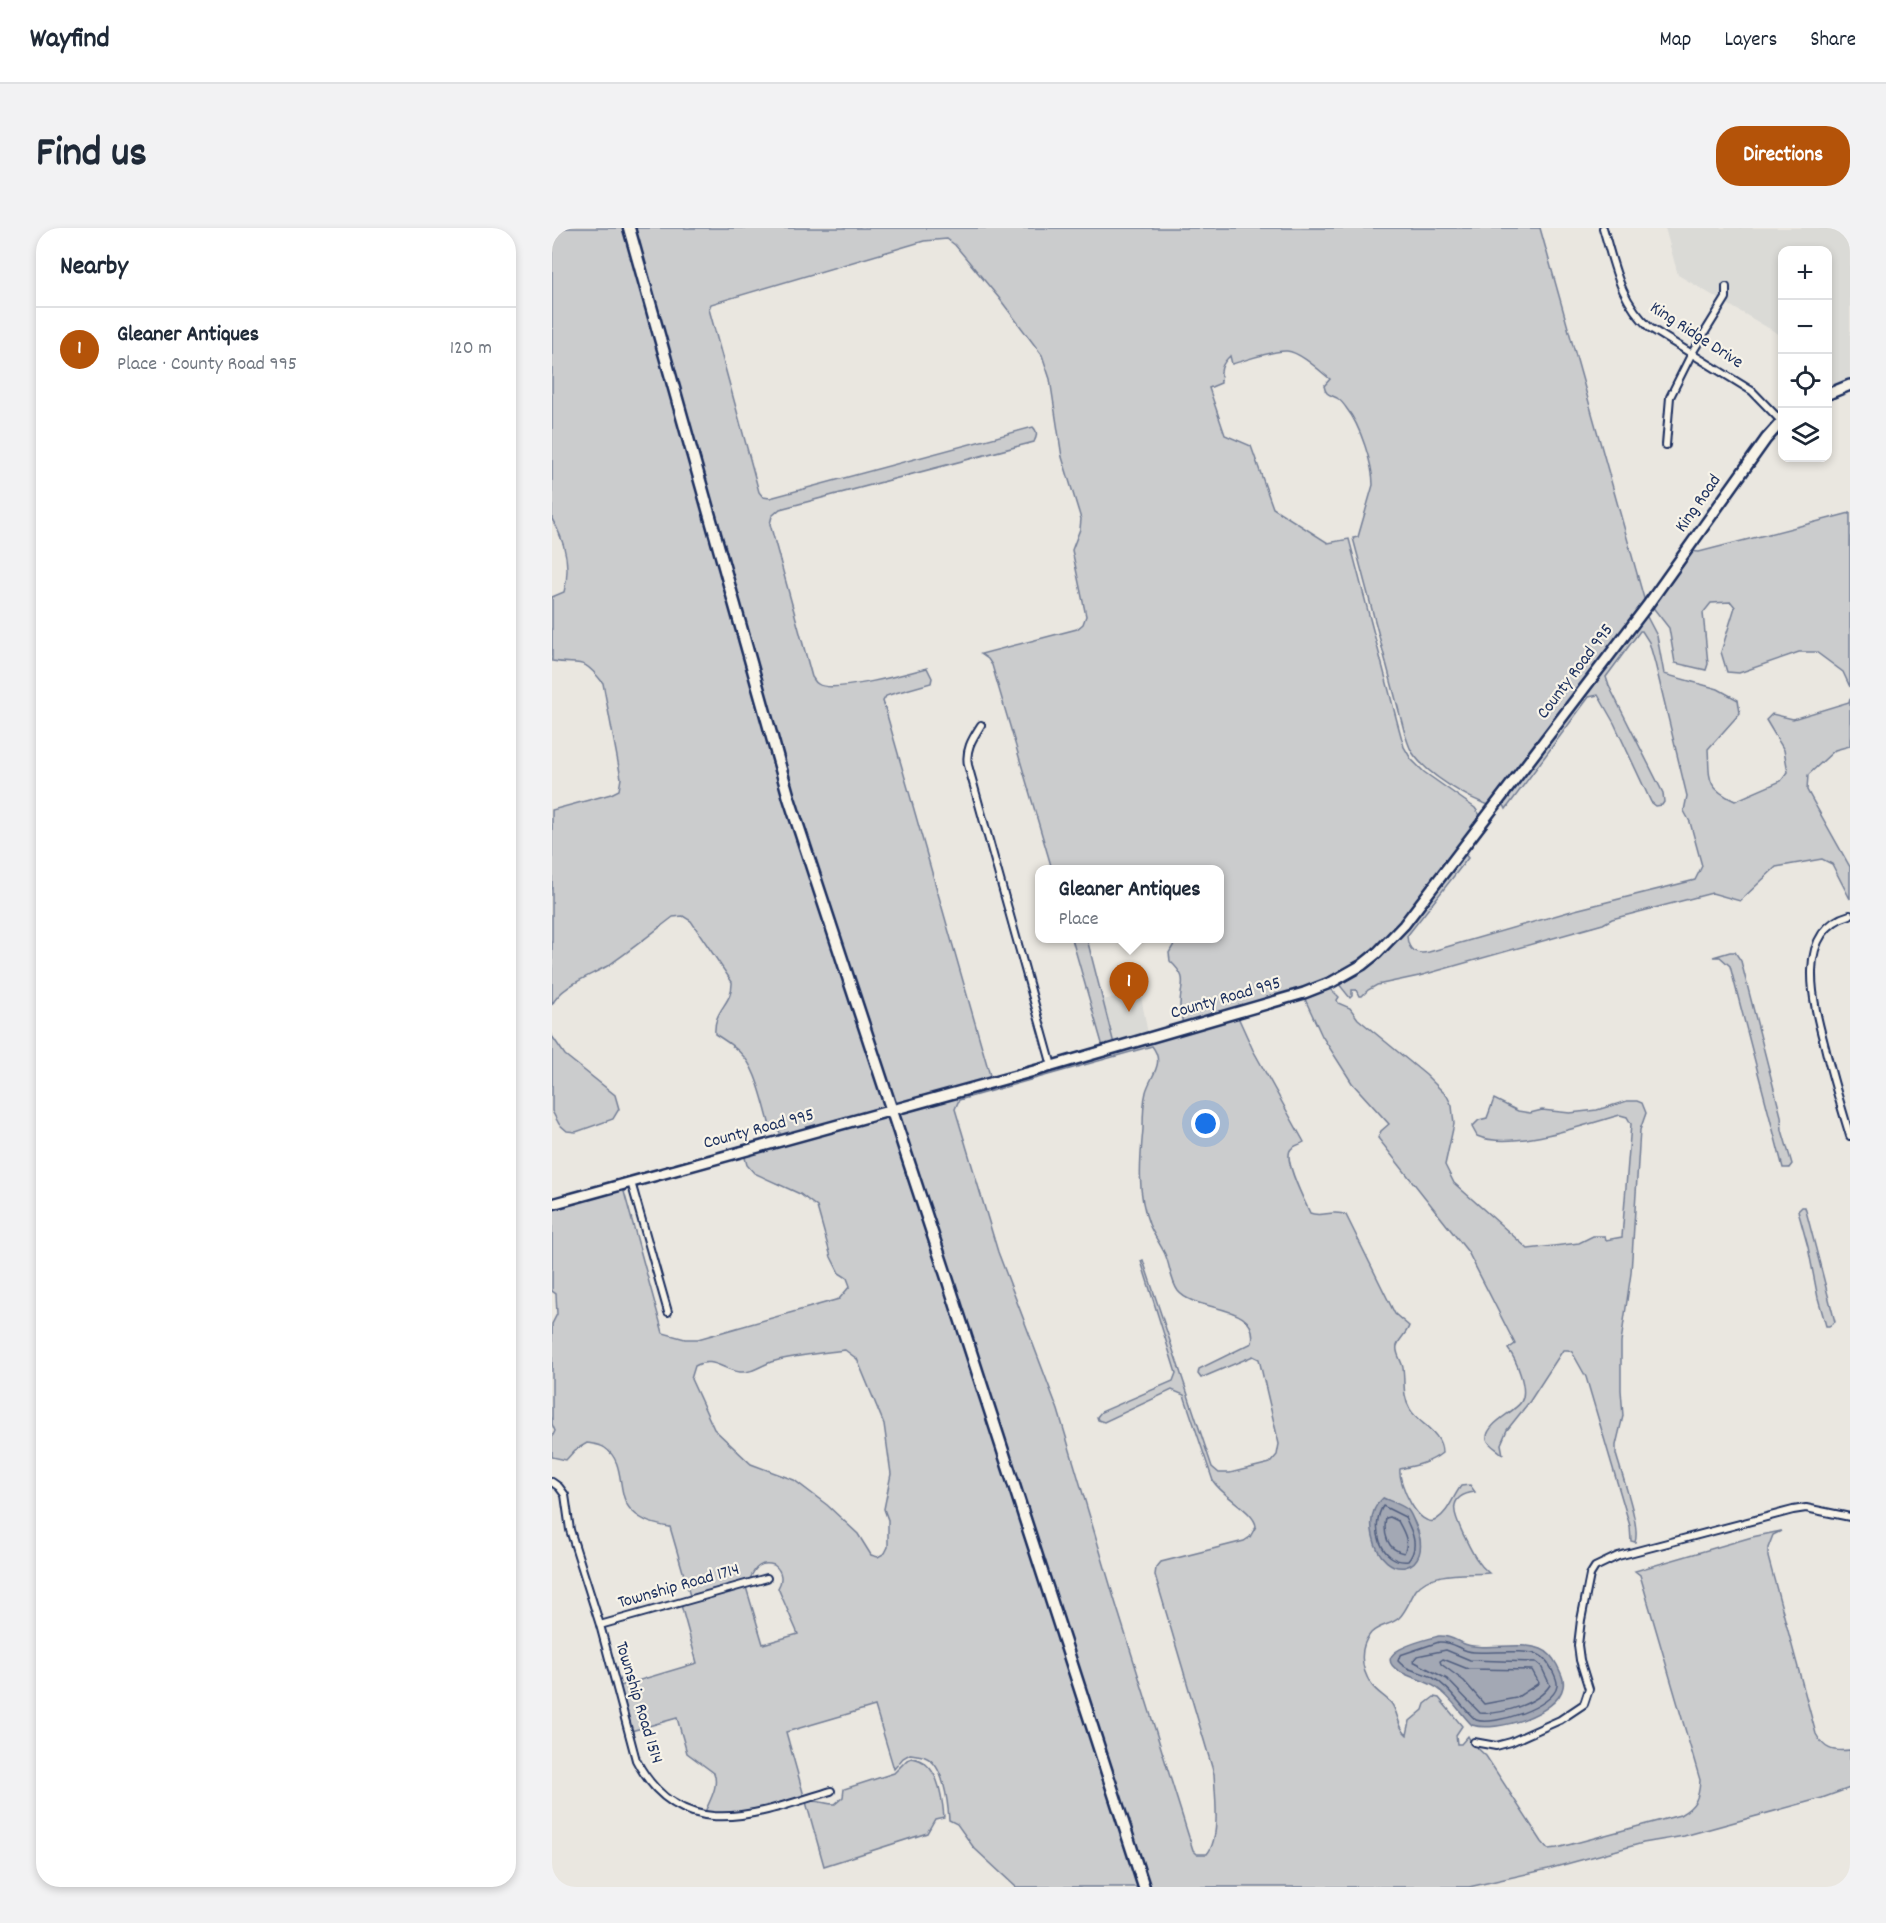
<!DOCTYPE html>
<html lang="en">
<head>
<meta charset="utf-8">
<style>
  body { margin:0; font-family:Dekko,sans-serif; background:#f2f2f3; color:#1f2937 }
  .controls { position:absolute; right:18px; top:18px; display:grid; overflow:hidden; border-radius:12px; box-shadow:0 3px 9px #0003 }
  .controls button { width:54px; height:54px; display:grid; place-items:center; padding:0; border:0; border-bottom:2px solid #e0e1e3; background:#fff; color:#1f2937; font:30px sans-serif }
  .you { position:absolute; left:654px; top:896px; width:21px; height:21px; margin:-15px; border:4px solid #fff; border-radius:50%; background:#1a73e8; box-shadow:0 0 0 9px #1a73e833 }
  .badge { display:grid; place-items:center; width:39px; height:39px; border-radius:50%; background:#b45309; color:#fff; font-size:20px; font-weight:700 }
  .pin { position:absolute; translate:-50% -50px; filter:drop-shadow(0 2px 3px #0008) }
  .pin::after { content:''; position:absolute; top:32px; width:21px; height:18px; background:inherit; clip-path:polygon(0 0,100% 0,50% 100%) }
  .popup { position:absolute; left:483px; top:637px; width:189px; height:78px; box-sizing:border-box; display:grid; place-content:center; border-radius:12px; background:#fff; filter:drop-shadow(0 2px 4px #0005); font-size:20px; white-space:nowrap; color:#747a83 }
  .popup b { font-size:22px; color:#1f2937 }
  .popup::after { content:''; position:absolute; left:50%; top:100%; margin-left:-12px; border:12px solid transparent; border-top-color:#fff }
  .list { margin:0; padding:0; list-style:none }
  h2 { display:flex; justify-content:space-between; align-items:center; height:78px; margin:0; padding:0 24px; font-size:26px }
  h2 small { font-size:20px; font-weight:400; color:#747a83 }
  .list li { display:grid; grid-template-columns:39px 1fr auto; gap:18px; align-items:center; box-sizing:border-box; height:84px; padding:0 24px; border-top:2px solid #e0e1e3 }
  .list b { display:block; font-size:22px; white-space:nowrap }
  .list p { margin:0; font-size:20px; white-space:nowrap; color:#747a83 }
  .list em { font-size:20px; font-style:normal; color:#747a83 }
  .icon { flex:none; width:33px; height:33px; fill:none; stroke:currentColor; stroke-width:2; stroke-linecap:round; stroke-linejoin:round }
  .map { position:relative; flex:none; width:1298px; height:1659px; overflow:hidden; border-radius:24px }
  header { display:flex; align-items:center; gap:36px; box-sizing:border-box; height:84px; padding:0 30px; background:#fff; border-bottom:2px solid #e0e1e3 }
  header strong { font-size:28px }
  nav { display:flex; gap:33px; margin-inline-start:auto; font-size:21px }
  .intro { display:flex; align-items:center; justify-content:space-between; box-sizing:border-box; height:144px; padding:0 36px }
  h1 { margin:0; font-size:42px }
  .button { padding:15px 27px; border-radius:24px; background:#b45309; color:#fff; font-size:21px; font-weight:700 }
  main { display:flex; gap:36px; padding:0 36px }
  aside { flex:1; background:#fff; border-radius:24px; box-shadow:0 3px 9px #0003 }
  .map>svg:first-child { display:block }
  .built { fill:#dadad6 }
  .green { fill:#cbcccd; stroke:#737e96; stroke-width:1.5; fill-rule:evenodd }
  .water { fill:#a3a8b4; stroke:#6d7892; stroke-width:1.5 }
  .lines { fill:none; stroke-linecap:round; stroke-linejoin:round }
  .shore { stroke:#515f80; stroke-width:1.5 }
  .street-casing { stroke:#1b2f5e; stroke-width:10 }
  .secondary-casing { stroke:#1b2f5e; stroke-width:14 }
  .primary-casing { stroke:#1b2f5e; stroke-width:15 }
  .street { stroke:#f7f3e8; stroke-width:6 }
  .secondary { stroke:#f7f3e8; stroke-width:9 }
  .primary { stroke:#f7f3e8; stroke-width:10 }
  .labels { text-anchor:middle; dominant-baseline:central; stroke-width:4.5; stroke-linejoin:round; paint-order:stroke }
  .street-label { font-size:18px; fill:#1b2f5e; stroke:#f7f3e8 }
</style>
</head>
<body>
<header>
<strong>Wayfind</strong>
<nav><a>Map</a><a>Layers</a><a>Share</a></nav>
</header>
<div class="intro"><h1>Find us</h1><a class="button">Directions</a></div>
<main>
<aside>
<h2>Nearby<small></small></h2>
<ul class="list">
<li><span class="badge">1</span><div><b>Gleaner Antiques</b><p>Place · County Road 995</p></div><em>120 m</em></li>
</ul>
</aside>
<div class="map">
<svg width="1298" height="1659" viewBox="0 0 1298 1659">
  <rect width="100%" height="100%" fill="#eae7e0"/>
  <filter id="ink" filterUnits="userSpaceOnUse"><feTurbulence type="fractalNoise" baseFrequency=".0167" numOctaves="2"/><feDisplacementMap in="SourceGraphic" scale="12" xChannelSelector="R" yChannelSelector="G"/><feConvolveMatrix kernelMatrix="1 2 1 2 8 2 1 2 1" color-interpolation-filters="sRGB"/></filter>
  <g filter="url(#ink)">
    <g class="built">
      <path d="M 1113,0 L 1298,0 L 1298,151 L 1277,159 L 1276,155 L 1276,22 L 1230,22 L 1230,108 L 1126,47 Z"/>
      <path d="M 588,763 L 596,806 L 562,816 L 551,772 Z"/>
    </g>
    <g class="green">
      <path d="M 4,0 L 73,0 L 113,149 L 235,580 L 298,774 L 335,880 L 229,908 L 227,902 L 218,898 C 213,880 205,844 193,830 C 185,820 174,813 163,806 C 161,781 181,776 180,754 L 139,693 L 131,688 L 121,689 C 100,705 79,722 57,737 C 40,747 8,758 0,777 L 0,582 L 59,566 L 67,562 L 69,550 L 51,455 C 29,427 29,438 0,433 L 0,369 L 12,364 C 19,339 13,313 0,291 L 0,6 L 4,4 Z"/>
      <path d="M 82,0 L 988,0 L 1093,374 L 940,578 C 916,571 874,546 860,524 C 857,519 855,512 853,506 L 801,310 L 806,309 L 821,257 C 821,237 808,197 795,181 C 793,178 788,172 785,170 C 778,166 774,168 772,158 L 778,151 C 768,143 748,124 735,123 C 720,122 695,132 680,136 L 678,128 C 669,136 668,143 669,155 L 657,160 L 673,207 L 699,218 L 721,280 L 776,315 L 797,311 L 846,497 L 852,519 L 859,531 L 872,544 L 923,580 L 930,590 C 895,635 859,692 816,728 C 774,763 685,781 631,797 C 630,790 628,784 628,777 C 628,755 638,752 618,733 L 617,725 L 625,711 L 667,710 L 667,642 L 500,641 L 440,437 L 436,431 L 429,426 L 525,401 L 531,396 L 534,388 L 520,322 L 528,301 L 529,291 L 510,229 L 498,151 L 490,127 L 447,70 L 403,17 L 395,11 L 372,13 L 159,76 L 157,81 L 207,264 L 211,269 L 218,270 L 481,199 C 486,204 485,208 482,214 L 228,281 L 220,288 L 218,296 L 260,449 C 262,451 263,455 266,456 C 280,466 357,445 375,440 L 380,450 L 379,455 L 340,466 L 334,468 L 331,473 L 439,851 L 343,877 L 248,593 Z"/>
      <path d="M 1298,285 L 1298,459 L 1291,444 L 1264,424 L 1247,424 L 1187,445 L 1175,444 L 1169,424 L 1183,379 L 1179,374 L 1159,375 L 1151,385 L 1156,436 L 1154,442 L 1123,435 L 1117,400 L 1099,377 L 1138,323 L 1147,324 Z"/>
      <path d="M 1093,385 L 1105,408 L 1112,446 L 1166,461 L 1186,472 L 1188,485 L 1156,521 C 1158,551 1153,559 1183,573 L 1229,553 L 1236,544 L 1232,522 L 1214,492 L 1220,486 L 1241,491 L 1297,474 L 1298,470 L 1298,518 L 1283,522 L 1256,547 L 1255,562 L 1298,639 L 1298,671 L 1280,636 L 1270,631 L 1224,639 L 1188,673 L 1160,665 L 1060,691 L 1051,696 L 867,748 L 825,757 L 816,762 L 810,768 L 807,768 L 804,762 L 800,762 L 800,768 L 798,770 L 786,755 L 833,723 L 845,712 L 912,625 L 916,630 L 855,708 C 856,723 864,727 877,724 L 1023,682 L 1143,652 L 1150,638 L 1138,594 L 1132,583 L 1135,568 L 1103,435 L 1097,414 L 1090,403 L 1088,403 L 1054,449 L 1057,458 L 1111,565 L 1112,574 L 1110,577 L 1104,578 L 1099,574 L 1062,495 L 1046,467 L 1037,469 L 954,581 L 951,575 Z"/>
      <path d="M 520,711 L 535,711 L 562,816 L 551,819 Z"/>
      <path d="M 1178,724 L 1183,724 L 1189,733 L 1229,888 L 1230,902 L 1240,936 L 1237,940 L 1231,940 L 1178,738 L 1168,729 L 1161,729 Z"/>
      <path d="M 777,759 L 787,769 L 785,772 L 786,775 L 798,780 L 806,791 L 874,847 L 895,868 L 900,878 L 902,896 L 893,937 L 902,955 L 976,1021 L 1027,1015 L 1041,1008 L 1053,1008 L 1054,1012 L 1070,1009 L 1079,896 L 1075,889 L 1068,887 C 1031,897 960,923 925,908 L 920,899 L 927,892 L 935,890 L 942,871 L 966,883 L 978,885 L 990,882 L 1018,885 L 1045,882 L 1075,873 L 1085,873 L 1090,875 L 1094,885 L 1088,902 L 1079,1045 L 1069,1114 L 1069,1162 L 1071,1188 L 1064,1217 L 1064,1226 C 1069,1245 1089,1298 1083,1314 L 1079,1313 L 1078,1298 L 1034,1149 L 1020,1124 L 1016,1122 L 1011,1122 L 978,1173 L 955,1202 L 949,1216 L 951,1227 C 947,1222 936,1217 935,1211 C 933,1196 963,1184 969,1174 C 977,1162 964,1131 956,1121 L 963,1116 L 916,1024 L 826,910 L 829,903 L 837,896 L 800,855 L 770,808 L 752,769 Z"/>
      <path d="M 686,789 L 701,822 L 752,914 C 749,916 742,918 739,921 C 730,930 753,974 758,985 C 769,990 781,981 794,987 L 843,1086 L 857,1098 C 855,1105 847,1111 845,1118 C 843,1125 850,1133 851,1140 C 853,1154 850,1167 858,1181 C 867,1197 890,1203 890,1225 C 878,1235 862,1238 848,1241 C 846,1255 867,1302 884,1292 C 897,1284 900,1270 909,1258 L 918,1257 L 923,1264 C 891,1268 904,1291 913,1310 C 920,1324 925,1335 937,1345 C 914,1347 880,1342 864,1362 C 858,1371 855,1382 847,1390 C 839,1397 827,1397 819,1405 C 806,1420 809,1441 819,1456 C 824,1464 833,1468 839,1475 C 847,1485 845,1499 855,1507 L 858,1493 L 871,1482 L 873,1476 L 882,1469 L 887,1470 L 910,1498 L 904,1507 L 905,1516 L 909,1516 L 916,1508 L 919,1514 L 934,1528 L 990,1614 L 996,1621 L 1005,1620 L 1128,1587 C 1144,1578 1147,1570 1148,1552 L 1088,1347 L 1083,1343 L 1200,1309 L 1229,1303 L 1221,1307 L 1216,1320 L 1216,1329 L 1264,1506 C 1272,1521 1280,1524 1298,1522 L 1298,1560 L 1270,1570 L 1132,1608 L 1091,1615 L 996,1641 L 917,1659 L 594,1659 L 345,886 ZM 600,818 C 614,836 598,848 594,864 C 591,876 591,889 591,901 C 588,933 585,965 597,996 C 601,1006 607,1014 612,1024 C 618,1035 618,1052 626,1063 C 643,1085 708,1074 700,1115 L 647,1141 L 646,1146 L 649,1150 L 701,1128 L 707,1131 L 727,1216 L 725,1227 L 718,1235 L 678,1245 L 667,1245 L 660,1239 L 591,1032 L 589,1033 L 624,1145 L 621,1153 L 549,1184 L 545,1189 L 546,1192 L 552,1194 L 620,1162 L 632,1167 L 661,1253 C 671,1269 702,1283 704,1298 L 698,1309 L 692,1313 L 609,1334 L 604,1340 L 603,1347 L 662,1546 C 663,1566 669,1610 655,1626 L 645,1626 L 641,1622 L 562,1370 L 506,1182 L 446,1024 L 403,881 L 407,872 ZM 831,1270 C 852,1280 864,1287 868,1312 Z"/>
      <path d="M 0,808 L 13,827 L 63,867 L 67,881 L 61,891 L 24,904 L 15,903 L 7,896 L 0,883 Z"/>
      <path d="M 338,887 L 591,1659 L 464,1659 L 422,1620 L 405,1596 L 397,1592 C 396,1575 392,1536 373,1529 C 369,1527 363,1527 358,1526 L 351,1530 L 342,1541 L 323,1478 L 234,1504 L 252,1568 C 219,1578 187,1590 153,1584 C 158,1572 167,1558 162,1545 L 135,1525 L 125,1490 L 79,1503 L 68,1458 L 145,1435 L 129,1377 L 194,1359 L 211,1416 L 246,1406 L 226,1360 C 231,1352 230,1343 222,1337 C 209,1333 203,1339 198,1351 L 138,1368 L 118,1299 C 104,1297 91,1294 80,1283 C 63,1267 75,1235 53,1220 C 49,1217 41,1216 35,1215 L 23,1222 L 14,1232 L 0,1229 L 0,1209 L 3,1203 L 0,1196 L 0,1096 L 5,1086 L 4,1066 L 0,1063 L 0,980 L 71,960 L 111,1105 L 133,1111 L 146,1111 L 287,1071 L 298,1058 L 295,1050 L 287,1045 L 279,1029 L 265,979 L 248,966 L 202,945 L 195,937 L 192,926 ZM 293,1122 L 305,1131 L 332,1196 L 339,1246 L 332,1281 L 336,1292 L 336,1319 L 333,1325 L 326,1329 L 319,1327 L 306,1306 L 275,1277 L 242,1252 L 199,1236 L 162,1201 L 139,1151 L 143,1138 C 160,1128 171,1142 188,1144 C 200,1145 208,1138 219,1134 C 242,1127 269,1125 293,1122 Z"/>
      <path d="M 1250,979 L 1253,979 L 1283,1094 L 1277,1098 L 1274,1098 L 1266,1070 L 1256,1019 L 1246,983 Z"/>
      <path d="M 360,1530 C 386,1534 390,1567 392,1589 L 383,1591 L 375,1605 L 272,1638 L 254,1574 C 265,1571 272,1576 283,1576 L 291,1569 L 292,1561 L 342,1545 L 355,1532 Z"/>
    </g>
    <g class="water">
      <path d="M 831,1270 C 838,1273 851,1277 856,1282 C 860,1287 862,1294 864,1299 C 884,1344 831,1357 821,1308 C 818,1294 819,1280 831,1270 Z"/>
      <path d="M 887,1408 C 902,1407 907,1417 921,1418 C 942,1421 969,1414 989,1421 C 997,1424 1001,1430 1005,1437 C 1008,1444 1013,1451 1011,1459 C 1006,1486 944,1505 920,1497 C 908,1485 900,1470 885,1460 C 873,1452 859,1450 847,1443 C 816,1424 876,1411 887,1408 Z"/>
    </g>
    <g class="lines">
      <g class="shore">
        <path d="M 831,1278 L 853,1289 C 860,1303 868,1319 856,1333 C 828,1336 818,1298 831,1278 Z"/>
        <path d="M 838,1289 L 846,1293 C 852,1304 858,1314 852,1325 C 835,1322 831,1306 834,1290 Z"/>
        <path d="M 887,1414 C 901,1413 909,1424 922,1424 C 939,1425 973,1421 987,1427 C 994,1430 996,1435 999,1440 C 1002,1446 1006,1452 1005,1458 C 1002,1479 942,1498 924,1492 C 908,1478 899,1460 880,1449 C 869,1443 854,1443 846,1433 L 848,1427 Z"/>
        <path d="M 894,1422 L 918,1432 L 984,1434 L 989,1438 L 998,1457 C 986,1476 949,1487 928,1485 L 895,1451 L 861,1433 L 865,1428 Z"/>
        <path d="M 891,1431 L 916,1441 L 980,1442 L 987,1455 L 964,1470 L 932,1476 L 912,1453 L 889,1436 L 888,1433 Z"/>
      </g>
      <defs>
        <g id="street">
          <path d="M 1051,0 C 1063,39 1067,71 1098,100 L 1200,163 L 1230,194"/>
          <path d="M 1114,217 L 1118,169 L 1140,125 L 1174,70 L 1174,59"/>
          <path d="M 429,497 C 421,510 413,521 416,537 L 500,838"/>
          <path d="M 1298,687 C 1241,703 1262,778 1273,819 C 1280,849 1289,878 1298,908"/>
          <path d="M 79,954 L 116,1084"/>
          <path d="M 0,1254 L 7,1259 L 13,1267 L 18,1302 L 48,1397 L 84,1532 C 130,1619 207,1585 279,1563"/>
          <path d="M 48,1397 L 215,1350"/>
          <path d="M 922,1514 L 944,1518 L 959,1514 L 1008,1492 L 1032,1476 L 1037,1461 L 1028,1432 L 1026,1417 L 1029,1392 L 1038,1347 L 1043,1339 L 1066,1328 L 1241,1282 L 1254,1280 L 1298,1289"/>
        </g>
        <g id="secondary">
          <path d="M 1276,166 L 1298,157"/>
          <path d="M 0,976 L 500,838 L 752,765 L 780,754 L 810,737 L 825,725 L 852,697 L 1095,378 L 1214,211 L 1230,193"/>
        </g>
        <path id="primary" d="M 77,0 L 237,570 L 395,1050 L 592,1659"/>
      </defs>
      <use href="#street" class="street-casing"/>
      <use href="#secondary" class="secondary-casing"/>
      <use href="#primary" class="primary-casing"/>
      <use href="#street" class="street"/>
      <use href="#secondary" class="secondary"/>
      <use href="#primary" class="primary"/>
    </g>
  </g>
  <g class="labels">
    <g class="street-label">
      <text transform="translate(1144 108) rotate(33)">King Ridge Drive</text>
      <text transform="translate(1147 276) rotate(-55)">King Road</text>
      <text transform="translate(1024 444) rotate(-53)">County Road 995</text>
      <text transform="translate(674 771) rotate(-16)">County Road 995</text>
      <text transform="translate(207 902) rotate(-15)">County Road 995</text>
      <text transform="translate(127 1359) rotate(-16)">Township Road 1714</text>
      <text transform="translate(86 1475) rotate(73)">Township Road 1514</text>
    </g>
  </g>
</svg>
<div class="controls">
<button>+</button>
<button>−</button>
<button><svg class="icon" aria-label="locate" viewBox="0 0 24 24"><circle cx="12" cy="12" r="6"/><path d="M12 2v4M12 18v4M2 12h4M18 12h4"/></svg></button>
<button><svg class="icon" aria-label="layers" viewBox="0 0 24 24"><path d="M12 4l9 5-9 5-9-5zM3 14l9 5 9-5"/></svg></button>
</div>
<div class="you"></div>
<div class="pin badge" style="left:577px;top:784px">1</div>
<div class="popup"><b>Gleaner Antiques</b>Place</div>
</div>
</main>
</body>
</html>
